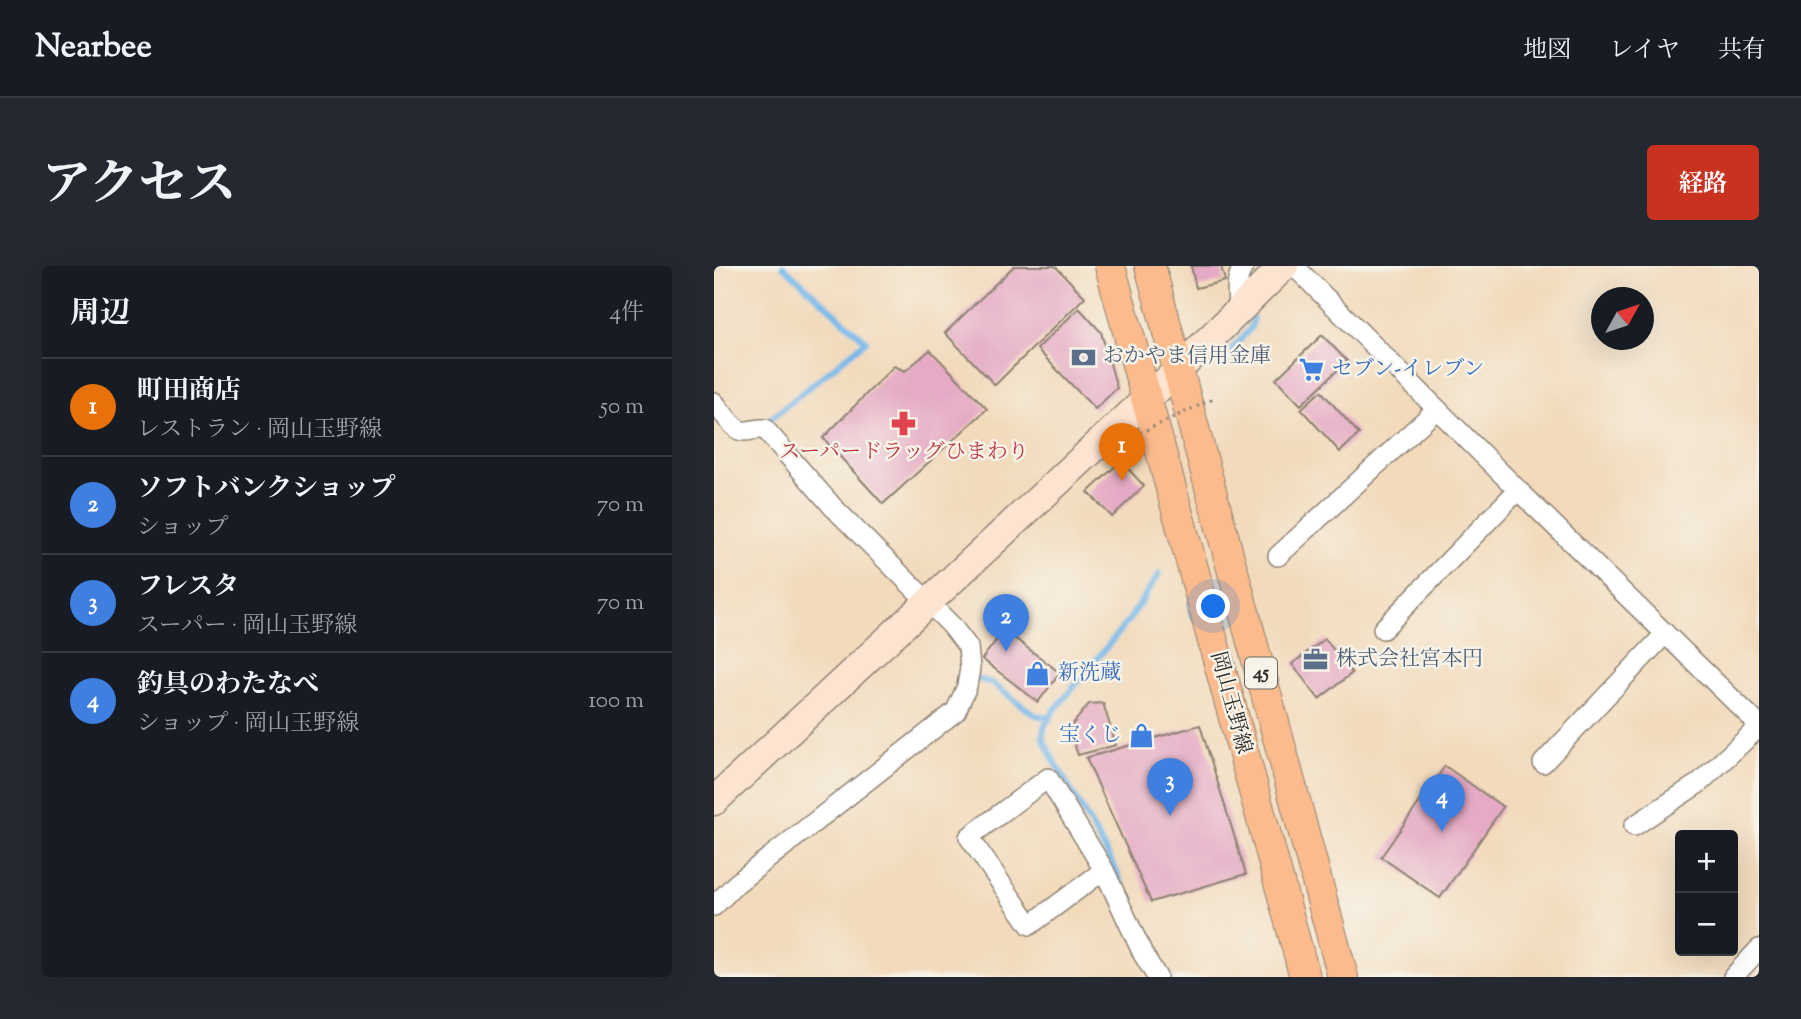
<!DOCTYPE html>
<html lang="ja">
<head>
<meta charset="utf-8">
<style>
  body { margin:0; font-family:"Sorts Mill Goudy","Noto Serif JP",serif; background:#242831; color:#f1f3f6 }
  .controls { position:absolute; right:21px; bottom:21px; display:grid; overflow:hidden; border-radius:7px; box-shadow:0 7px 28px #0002 }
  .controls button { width:63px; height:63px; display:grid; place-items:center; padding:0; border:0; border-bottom:2px solid #363941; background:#171b24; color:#f1f3f6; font:35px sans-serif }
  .compass { position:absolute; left:877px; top:21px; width:63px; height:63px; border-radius:50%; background:#171b24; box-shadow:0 7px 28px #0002; rotate:50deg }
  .you { position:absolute; left:500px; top:341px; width:24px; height:24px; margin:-18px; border:5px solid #fff; border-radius:50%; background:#1a73e8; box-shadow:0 0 0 10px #1a73e833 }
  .badge { display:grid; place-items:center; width:46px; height:46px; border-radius:50%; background:#c8321e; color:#fff; font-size:23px; font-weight:700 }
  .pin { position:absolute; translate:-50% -58px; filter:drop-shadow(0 2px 4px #0008) }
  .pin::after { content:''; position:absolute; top:37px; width:24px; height:21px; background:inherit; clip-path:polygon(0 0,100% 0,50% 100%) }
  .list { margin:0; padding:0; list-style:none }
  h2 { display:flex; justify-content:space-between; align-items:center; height:91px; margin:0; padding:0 28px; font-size:30px }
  h2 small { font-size:23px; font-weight:400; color:#9ea1a6 }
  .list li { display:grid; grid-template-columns:46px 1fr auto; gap:21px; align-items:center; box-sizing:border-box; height:98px; padding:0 28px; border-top:2px solid #363941 }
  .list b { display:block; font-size:26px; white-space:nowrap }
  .list p { margin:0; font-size:23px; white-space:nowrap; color:#9ea1a6 }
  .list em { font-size:23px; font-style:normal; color:#9ea1a6 }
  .map { position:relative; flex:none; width:1045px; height:711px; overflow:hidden; border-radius:7px }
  header { display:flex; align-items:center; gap:42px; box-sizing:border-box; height:98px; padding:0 35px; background:#171b24; border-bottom:2px solid #363941 }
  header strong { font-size:33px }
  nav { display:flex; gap:38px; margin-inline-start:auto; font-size:24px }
  .intro { display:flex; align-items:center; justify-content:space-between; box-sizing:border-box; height:168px; padding:0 42px }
  h1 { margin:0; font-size:49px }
  .button { padding:18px 32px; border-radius:7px; background:#c8321e; color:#fff; font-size:24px; font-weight:700 }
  main { display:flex; gap:42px; padding:0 42px }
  aside { flex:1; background:#171b24; border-radius:7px; box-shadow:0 7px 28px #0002 }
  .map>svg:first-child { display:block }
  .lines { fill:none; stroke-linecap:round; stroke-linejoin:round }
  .stream { stroke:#74b8ea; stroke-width:6 }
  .building { fill:#e5aac5 }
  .street-casing { stroke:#8e8273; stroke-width:22 }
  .secondary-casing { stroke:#8e8273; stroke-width:31 }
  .primary-casing { stroke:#8e8273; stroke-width:32 }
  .path { stroke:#8e8273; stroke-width:3.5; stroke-dasharray:2 5; stroke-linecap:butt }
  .street { stroke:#fff; stroke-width:19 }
  .secondary { stroke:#fde4d1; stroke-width:28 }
  .primary { stroke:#fbbb8d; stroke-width:30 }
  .path-bridge { stroke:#8e8273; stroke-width:3.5; stroke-dasharray:2 5; stroke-linecap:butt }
  .labels { text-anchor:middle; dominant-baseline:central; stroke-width:5; stroke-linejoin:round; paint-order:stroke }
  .shield { fill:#f7f3e8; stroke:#686764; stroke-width:2 }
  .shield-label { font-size:19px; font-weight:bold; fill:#2b2b2b }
  .service-label { font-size:21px; fill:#4e5e75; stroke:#f7f3e8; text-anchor:start }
  .shop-label { font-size:21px; fill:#366cbe; stroke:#f7f3e8; text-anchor:start }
  .health-label { font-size:21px; fill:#be3a42; stroke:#f7f3e8 }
  .street-label { font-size:21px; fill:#2b2b2b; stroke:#f7f3e8 }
</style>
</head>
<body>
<header>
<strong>Nearbee</strong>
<nav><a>地図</a><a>レイヤ</a><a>共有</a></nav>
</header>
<div class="intro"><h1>アクセス</h1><a class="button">経路</a></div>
<main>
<aside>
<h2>周辺<small>4件</small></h2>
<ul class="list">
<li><span class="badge" style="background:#e8710a">1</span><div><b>町田商店</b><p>レストラン · 岡山玉野線</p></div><em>50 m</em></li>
<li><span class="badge" style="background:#3f7fe0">2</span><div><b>ソフトバンクショップ</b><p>ショップ</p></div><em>70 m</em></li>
<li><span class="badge" style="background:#3f7fe0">3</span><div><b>フレスタ</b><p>スーパー · 岡山玉野線</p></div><em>70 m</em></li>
<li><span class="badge" style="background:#3f7fe0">4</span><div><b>釣具のわたなべ</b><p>ショップ · 岡山玉野線</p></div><em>100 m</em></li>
</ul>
</aside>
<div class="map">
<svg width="1045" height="711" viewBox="0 0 1045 711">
  <rect width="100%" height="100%" fill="#f7f3e8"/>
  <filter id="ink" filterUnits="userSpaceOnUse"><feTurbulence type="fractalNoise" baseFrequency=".0143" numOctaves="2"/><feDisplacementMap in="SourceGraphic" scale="14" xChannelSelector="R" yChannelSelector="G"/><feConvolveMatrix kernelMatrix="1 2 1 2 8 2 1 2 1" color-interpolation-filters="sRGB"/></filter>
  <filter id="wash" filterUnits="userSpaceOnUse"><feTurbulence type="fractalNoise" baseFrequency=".00686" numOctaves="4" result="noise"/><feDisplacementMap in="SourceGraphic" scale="28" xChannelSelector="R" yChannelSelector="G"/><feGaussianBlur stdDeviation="1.57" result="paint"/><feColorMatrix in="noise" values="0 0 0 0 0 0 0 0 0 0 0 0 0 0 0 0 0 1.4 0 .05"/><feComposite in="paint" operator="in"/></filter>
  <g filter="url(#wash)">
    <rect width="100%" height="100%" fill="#f2dabb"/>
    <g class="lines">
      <g class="stream">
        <path d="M 534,19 C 534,11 538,5 544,0"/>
        <path d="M 517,84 L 537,62 L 539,52"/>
        <path d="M 50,158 L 152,75 L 69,0"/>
        <path d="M 260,412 L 278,417 L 321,449 L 336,452"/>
        <path d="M 435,679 L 399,598 L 339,493 L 329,472 L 330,461 L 339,446 L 415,354 L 445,308"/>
        <path d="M 447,701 L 455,711"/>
      </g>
    </g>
    <g id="blocks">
      <g class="building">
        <path d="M 300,0 L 341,0 L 371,31 L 281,119 L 231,67 Z"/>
        <path d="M 477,0 L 507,0 L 511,15 L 482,22 Z"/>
        <path d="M 365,42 L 387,66 L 403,122 L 381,143 L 323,83 Z"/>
        <path d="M 608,69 L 633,95 L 587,139 L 562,113 Z"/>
        <path d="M 216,84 L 273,143 L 169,238 L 109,172 L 180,100 L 191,105 Z"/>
        <path d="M 607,125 L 645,168 L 626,186 L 587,143 Z"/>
        <path d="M 407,195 L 430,220 L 398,251 L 374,226 Z"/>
        <path d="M 290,364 L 346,407 L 324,436 L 268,393 Z"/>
        <path d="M 611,373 L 638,407 L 605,433 L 578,398 Z"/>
        <path d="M 389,437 L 402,479 L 364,489 L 355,463 L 375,438 Z"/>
        <path d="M 486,459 L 532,608 L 437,636 L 372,492 Z"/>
        <path d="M 731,500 L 789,541 L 726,632 L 667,591 Z"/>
      </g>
    </g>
  </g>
  <g filter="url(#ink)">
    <use href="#blocks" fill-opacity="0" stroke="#8e8273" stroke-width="2"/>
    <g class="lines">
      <defs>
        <g id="street">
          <path d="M 580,0 L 804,224 L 1045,459"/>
          <path d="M 524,45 C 524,30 520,13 530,0"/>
          <path d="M 0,136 C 5,142 20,164 28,165 C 35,166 43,162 51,163 L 119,241 L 237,359 L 254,381 L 256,402 L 253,420 L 242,445 L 23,617 L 0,640"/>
          <path d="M 564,290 L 723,143"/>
          <path d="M 669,363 L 804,224"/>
          <path d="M 829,497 L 951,368"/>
          <path d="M 920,560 L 985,517 L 1045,461"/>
          <path d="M 390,604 L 316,659 L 255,571 L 334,512 L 390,604 L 429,688 L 443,711"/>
          <path d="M 1019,711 L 1045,683"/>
        </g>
        <path id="secondary" d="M 0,535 L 464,104 L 570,0"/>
        <g id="primary">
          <path d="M 396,0 L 591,711"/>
          <path d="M 436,0 L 629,711"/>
        </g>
      </defs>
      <use href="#street" class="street-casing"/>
      <use href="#secondary" class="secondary-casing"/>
      <use href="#primary" class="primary-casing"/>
      <path class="path" d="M 417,181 L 420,196 L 424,194"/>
      <use href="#street" class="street"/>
      <use href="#secondary" class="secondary"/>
      <use href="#primary" class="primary"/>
      <path class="path-bridge" d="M 415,174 L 415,172 L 497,134 L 496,131"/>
    </g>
  </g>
  <defs>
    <symbol id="bank-bare" viewBox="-9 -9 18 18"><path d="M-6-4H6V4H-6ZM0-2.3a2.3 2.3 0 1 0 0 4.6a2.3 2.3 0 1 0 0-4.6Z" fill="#5c6f8a" stroke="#f7f3e8" stroke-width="2.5" paint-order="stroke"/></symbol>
    <symbol id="supermarket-bare" viewBox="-9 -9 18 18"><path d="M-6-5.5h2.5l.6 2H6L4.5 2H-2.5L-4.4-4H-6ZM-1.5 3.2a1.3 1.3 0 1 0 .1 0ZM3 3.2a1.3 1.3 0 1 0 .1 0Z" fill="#3f7fe0" stroke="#f7f3e8" stroke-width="2.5" paint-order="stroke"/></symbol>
    <symbol id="pharmacy-bare" viewBox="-9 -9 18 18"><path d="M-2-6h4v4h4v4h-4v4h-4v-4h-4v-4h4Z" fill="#e0444e" stroke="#f7f3e8" stroke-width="2.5" paint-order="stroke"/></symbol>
    <symbol id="office-bare" viewBox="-9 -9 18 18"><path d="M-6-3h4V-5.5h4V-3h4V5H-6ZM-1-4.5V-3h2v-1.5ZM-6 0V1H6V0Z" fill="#5c6f8a" stroke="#f7f3e8" stroke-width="2.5" paint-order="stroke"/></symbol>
    <symbol id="shop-bare" viewBox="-9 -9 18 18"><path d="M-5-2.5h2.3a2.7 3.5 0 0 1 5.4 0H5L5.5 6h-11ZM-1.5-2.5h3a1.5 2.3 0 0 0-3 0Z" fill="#3f7fe0" stroke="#f7f3e8" stroke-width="2.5" paint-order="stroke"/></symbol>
  </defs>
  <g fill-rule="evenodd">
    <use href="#bank-bare" x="352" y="74" width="35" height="35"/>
    <use href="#supermarket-bare" x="580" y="86" width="35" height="35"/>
    <use href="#pharmacy-bare" x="172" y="140" width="35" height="35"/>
    <use href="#office-bare" x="584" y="376" width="35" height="35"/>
    <use href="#shop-bare" x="306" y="390" width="35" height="35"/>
    <use href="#shop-bare" x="410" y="452" width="35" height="35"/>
  </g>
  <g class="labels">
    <rect class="shield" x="531" y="391.5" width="32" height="31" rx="5"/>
    <g class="shield-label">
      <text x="547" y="407">45</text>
    </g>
    <g class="service-label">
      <text x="389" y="91">おかやま信用金庫</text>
      <text x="622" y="394">株式会社宮本円</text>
    </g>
    <g class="shop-label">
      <text x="618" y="104">セブン-イレブン</text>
      <text x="344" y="408">新洗蔵</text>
      <text x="408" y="470" text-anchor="end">宝くじ</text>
    </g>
    <g class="health-label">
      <text x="190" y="187">スーパードラッグひまわり</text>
    </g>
    <g class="street-label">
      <text transform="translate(516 437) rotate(75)">岡山玉野線</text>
    </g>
  </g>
</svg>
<div class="controls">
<button>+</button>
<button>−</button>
</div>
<svg class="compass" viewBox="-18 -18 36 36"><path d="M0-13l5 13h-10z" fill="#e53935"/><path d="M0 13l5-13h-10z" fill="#9ea1a6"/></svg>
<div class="you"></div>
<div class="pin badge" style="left:408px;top:215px;background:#e8710a">1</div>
<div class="pin badge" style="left:292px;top:386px;background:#3f7fe0">2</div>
<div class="pin badge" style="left:456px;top:550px;background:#3f7fe0">3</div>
<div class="pin badge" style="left:728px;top:566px;background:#3f7fe0">4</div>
</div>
</main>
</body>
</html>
